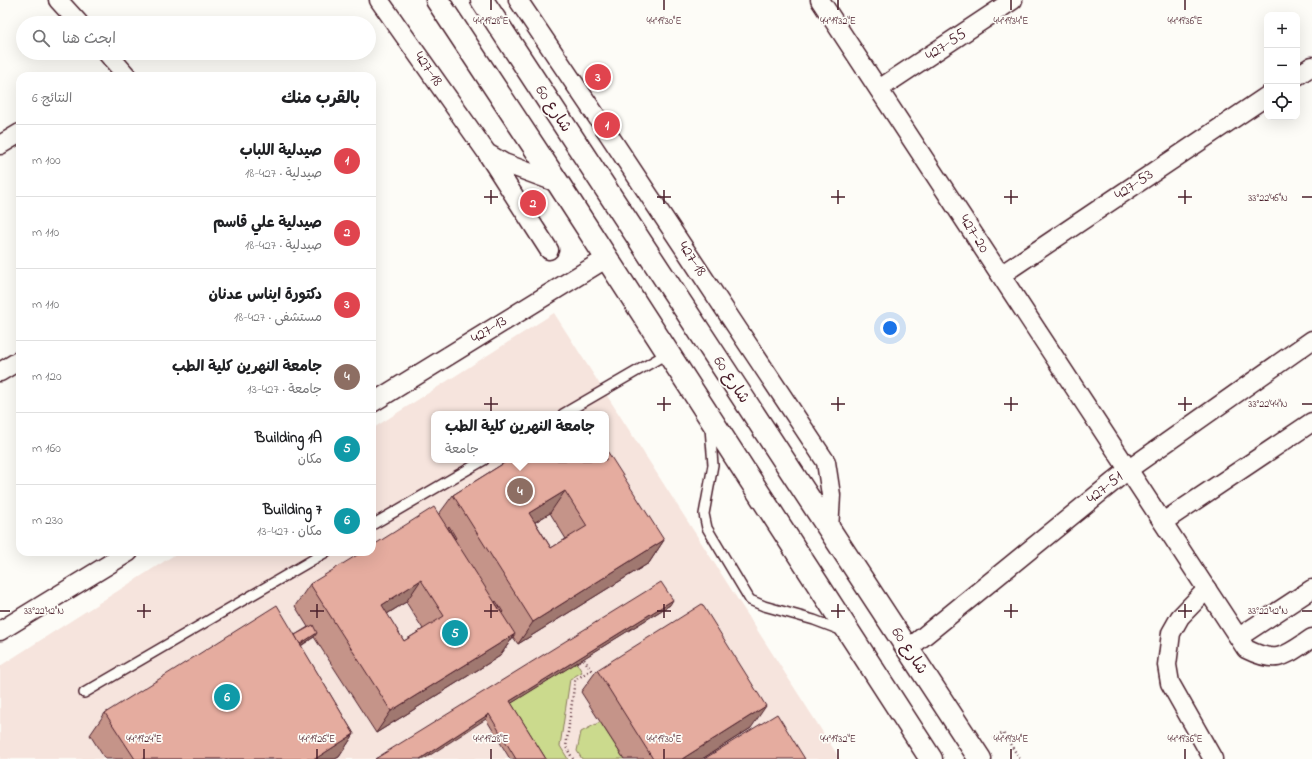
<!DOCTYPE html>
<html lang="ar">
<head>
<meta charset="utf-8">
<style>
  body { margin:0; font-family:"Indie Flower","Playpen Sans Arabic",sans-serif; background:#f2f2f2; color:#202124; direction:rtl }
  .controls { position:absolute; right:12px; top:12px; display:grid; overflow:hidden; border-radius:8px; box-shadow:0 4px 16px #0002 }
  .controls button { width:36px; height:36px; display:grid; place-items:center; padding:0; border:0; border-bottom:1px solid #e0e0e0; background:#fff; color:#202124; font:20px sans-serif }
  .you { position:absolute; left:890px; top:328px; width:14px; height:14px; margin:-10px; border:3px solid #fff; border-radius:50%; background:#1a73e8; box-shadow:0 0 0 6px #1a73e833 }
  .badge { display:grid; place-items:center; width:26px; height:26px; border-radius:50%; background:#111827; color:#fff; font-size:13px; font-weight:700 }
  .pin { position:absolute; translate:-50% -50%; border:2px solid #fff; box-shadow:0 1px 4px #0006 }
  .popup { position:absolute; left:431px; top:411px; width:178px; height:52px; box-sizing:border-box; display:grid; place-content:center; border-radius:8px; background:#fff; filter:drop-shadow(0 1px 3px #0005); font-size:13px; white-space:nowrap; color:#757577 }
  .popup b { font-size:15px; color:#202124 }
  .popup::after { content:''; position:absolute; left:50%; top:100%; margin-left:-8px; border:8px solid transparent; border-top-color:#fff }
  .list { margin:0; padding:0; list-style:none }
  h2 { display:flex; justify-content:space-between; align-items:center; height:52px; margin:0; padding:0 16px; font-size:17px }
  h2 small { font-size:13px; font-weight:400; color:#757577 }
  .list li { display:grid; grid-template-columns:26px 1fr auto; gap:12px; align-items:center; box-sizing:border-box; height:72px; padding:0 16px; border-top:1px solid #e0e0e0 }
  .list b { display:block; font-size:15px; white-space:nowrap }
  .list p { margin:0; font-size:13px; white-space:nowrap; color:#757577 }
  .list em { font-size:13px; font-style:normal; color:#757577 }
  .icon { flex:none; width:22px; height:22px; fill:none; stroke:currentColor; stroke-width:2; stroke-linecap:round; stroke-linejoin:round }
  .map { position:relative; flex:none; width:1312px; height:759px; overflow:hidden; direction:ltr }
  .search { position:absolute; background:#fff; box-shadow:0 4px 16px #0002; left:16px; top:16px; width:360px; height:44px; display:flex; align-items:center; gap:10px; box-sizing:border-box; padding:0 14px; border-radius:22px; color:#757577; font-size:15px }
  .panel { position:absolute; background:#fff; box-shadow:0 4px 16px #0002; left:16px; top:72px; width:360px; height:484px; border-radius:12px; direction:rtl }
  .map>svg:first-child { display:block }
  .built { fill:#f6e4dd; fill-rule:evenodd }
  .garden { fill:#cbda8d; stroke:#8a7c5c }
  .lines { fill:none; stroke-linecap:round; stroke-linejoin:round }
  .service-casing { stroke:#4a1f2b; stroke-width:12 }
  .minor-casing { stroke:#4a1f2b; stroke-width:21 }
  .tertiary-casing { stroke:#4a1f2b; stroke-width:25 }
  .path { stroke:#4a1f2b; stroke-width:2.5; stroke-dasharray:1 3; stroke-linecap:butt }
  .service { stroke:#fdfcf7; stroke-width:9 }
  .minor { stroke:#fdfcf7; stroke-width:18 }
  .tertiary { stroke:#fdfcf7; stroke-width:22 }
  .wall { fill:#c59489; stroke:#4a1f2b; fill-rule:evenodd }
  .shaded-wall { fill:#a0786f; stroke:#4a1f2b }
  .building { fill:#e5ac9f; stroke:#4a1f2b; fill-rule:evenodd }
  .ticks { fill:none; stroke:#4a1f2b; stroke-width:1.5 }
  .labels { text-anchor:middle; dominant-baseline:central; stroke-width:3.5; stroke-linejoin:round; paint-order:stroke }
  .street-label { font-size:16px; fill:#4a1f2b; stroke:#fdfcf7 }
  .ticks-label { font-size:10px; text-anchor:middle; fill:#4a1f2b; stroke:#fdfcf7; stroke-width:3.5; stroke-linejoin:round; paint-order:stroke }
</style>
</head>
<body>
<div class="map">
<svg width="1312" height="759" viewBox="0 0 1312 759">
  <rect width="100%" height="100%" fill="#fdfcf7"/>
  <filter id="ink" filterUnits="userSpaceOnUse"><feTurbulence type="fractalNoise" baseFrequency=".025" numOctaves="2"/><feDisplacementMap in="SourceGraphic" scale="8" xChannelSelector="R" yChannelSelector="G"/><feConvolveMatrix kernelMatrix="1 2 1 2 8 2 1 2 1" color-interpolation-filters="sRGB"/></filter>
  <g filter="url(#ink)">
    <path class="built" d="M 554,313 L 840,759 L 0,759 L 0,666 L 179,552 L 372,552 L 372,429 ZM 434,414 L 606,414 L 606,460 L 434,460 Z"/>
    <g class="garden">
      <path d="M 576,662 L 582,672 L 570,679 L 560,746 L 568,759 L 540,759 L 507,706 Z"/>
      <path d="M 600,722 L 624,759 L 582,759 L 577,751 L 581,732 Z"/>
    </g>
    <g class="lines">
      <defs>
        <g id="service">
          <path d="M 563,414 L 668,353"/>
          <path d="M 710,428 L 713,465 L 704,514 L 707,528 L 750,600 L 764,606 L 814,620 L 843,631"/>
          <path d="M 372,525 L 484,460"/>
          <path d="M 84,693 L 326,552"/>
        </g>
        <g id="minor">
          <path d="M 58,0 L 79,23"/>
          <path d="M 379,0 L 487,153 L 504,163 L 558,183"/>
          <path d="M 518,0 L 599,120 L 826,462 L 831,495 L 829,531"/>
          <path d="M 820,0 L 1246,649 C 1278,665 1285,656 1312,638"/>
          <path d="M 107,53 L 127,76"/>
          <path d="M 1297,76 L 1312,66"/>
          <path d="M 879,89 L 1013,0"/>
          <path d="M 0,145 L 20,133"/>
          <path d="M 488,155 L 549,250"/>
          <path d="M 1001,275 L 1267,96"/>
          <path d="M 0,372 L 20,360"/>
          <path d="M 372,403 L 607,258"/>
          <path d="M 1163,522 L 1312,422"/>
          <path d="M 1207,589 L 1180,617 L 1171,633 L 1167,665 L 1170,683 L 1213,759"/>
          <path d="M 0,631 L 129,552"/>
          <path d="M 1239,637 L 1312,589"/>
          <path d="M 908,649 L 1129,469 L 1312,340"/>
        </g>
        <g id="tertiary">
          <path d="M 437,0 L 558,183 L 931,759"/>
          <path d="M 482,0 L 980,759"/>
        </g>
      </defs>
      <use href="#service" class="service-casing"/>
      <use href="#minor" class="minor-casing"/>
      <use href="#tertiary" class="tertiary-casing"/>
      <g class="path">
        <path d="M 994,739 L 1003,733 L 1020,759"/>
        <path d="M 573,759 L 566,747 L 575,680 L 591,670 L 582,656"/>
      </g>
      <use href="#service" class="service"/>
      <use href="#minor" class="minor"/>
      <use href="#tertiary" class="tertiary"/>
    </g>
    <g class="wall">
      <path d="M 509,460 L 664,540 L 649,563 L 518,644 L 513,637 L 500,656 L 376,733 L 314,637 L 301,646 L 354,734 L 339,757 L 335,759 L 105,759 L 90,735 L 105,713 L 295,635 L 308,627 L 295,606 L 310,584 L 439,514 L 453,495 ZM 550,513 L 566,539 L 551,548 L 535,522 ZM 406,602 L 423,629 L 404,641 L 387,614 Z"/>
      <path d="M 670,605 L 511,703 L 546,759 L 510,759 L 486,719 L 375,759 Z"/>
      <path d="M 597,670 L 751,728 L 702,759 L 624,759 L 581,692 Z"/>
    </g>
    <g class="shaded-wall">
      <path d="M 565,491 L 550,513 L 514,535 L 529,513 Z"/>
      <path d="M 664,540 L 649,563 L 518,644 L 533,622 Z"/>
      <path d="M 421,580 L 406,602 L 366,627 L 382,605 Z"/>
      <path d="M 673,600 L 670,605 L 507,706 L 510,701 Z"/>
      <path d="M 317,633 L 314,637 L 280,659 L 283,654 Z"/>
      <path d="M 515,634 L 500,656 L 376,733 L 391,711 Z"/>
      <path d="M 766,706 L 751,728 L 702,759 L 682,759 Z"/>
      <path d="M 489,714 L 486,719 L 424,759 L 420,759 Z"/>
      <path d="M 354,734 L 339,757 L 335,759 L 315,759 Z"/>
    </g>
    <g class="building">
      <path d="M 606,449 L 664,540 L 533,622 L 453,495 L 509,460 L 606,460 ZM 565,491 L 587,526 L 551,548 L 529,513 Z"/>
      <path d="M 434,507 L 515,634 L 391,711 L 310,584 L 362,552 L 372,552 L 372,546 ZM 421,580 L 444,616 L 404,641 L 382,605 Z"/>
      <path d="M 449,526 L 456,538 L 455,539 L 448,527 Z"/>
      <path d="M 661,582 L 673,600 L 510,701 L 546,759 L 516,759 L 489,714 L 420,759 L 375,759 Z"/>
      <path d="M 496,601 L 503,612 L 502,613 L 495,602 Z"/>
      <path d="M 702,604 L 766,706 L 682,759 L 653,759 L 597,670 Z"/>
      <path d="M 277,605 L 354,734 L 315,759 L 135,759 L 105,713 Z"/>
      <path d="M 313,625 L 317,633 L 300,644 L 295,635 Z"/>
      <path d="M 777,714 L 805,759 L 704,759 Z"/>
    </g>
  </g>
  <path class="ticks" d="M 491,0 L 491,10M 664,0 L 664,10M 838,0 L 838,10M 1011,0 L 1011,10M 1185,0 L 1185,10M 491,190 L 491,204M 664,190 L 664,204M 838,190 L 838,204M 1011,190 L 1011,204M 1185,190 L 1185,204M 484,197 L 498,197M 657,197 L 671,197M 831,197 L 845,197M 1004,197 L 1018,197M 1178,197 L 1192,197M 1302,197 L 1312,197M 491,397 L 491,411M 664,397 L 664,411M 838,397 L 838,411M 1011,397 L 1011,411M 1185,397 L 1185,411M 484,404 L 498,404M 657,404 L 671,404M 831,404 L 845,404M 1004,404 L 1018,404M 1178,404 L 1192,404M 1302,404 L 1312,404M 144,604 L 144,618M 317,604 L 317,618M 491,604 L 491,618M 664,604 L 664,618M 838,604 L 838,618M 1011,604 L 1011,618M 1185,604 L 1185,618M 0,611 L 10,611M 137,611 L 151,611M 310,611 L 324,611M 484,611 L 498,611M 657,611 L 671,611M 831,611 L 845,611M 1004,611 L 1018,611M 1178,611 L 1192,611M 1302,611 L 1312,611M 144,749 L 144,759M 317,749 L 317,759M 491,749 L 491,759M 664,749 L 664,759M 838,749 L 838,759M 1011,749 L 1011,759M 1185,749 L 1185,759"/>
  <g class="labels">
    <g class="street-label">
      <text transform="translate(946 45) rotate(-34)">427-55</text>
      <text transform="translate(428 69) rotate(55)">427-18</text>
      <text transform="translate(553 109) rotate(57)">شارع 60</text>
      <text transform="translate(1134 185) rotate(-34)">427-53</text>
      <text transform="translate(974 234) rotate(57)">427-20</text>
      <text transform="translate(692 259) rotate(56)">427-18</text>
      <text transform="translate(489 330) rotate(-32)">427-13</text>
      <text transform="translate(731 380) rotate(57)">شارع 60</text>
      <text transform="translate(1105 488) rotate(-39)">427-51</text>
      <text transform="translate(909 651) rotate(57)">شارع 60</text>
    </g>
  </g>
  <g class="ticks-label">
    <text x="491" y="24">44°19'28"E</text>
    <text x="664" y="24">44°19'30"E</text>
    <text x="838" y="24">44°19'32"E</text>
    <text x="1011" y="24">44°19'34"E</text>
    <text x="1185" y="24">44°19'36"E</text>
    <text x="1268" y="201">33°22'46"N</text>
    <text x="1268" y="407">33°22'44"N</text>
    <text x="44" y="614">33°22'42"N</text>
    <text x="1268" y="614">33°22'42"N</text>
    <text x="144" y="742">44°19'24"E</text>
    <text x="317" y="742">44°19'26"E</text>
    <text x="491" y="742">44°19'28"E</text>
    <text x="664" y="742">44°19'30"E</text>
    <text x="838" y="742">44°19'32"E</text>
    <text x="1011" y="742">44°19'34"E</text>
    <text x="1185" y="742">44°19'36"E</text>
  </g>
</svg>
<div class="controls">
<button>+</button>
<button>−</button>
<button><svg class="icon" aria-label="locate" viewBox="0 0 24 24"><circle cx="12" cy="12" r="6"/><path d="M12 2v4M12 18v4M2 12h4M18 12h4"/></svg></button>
</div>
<div class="you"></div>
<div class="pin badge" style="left:607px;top:125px;background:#e0444e">1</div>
<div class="pin badge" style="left:533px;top:203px;background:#e0444e">2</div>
<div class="pin badge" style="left:598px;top:77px;background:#e0444e">3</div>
<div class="pin badge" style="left:520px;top:491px;background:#8d6e63">4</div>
<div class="popup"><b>جامعة النهرين كلية الطب</b>جامعة</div>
<div class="pin badge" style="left:455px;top:633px;background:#0f9aa8">5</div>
<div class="pin badge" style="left:227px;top:697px;background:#0f9aa8">6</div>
<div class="search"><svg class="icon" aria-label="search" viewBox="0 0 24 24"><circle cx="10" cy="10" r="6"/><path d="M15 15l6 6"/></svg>ابحث هنا</div>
<section class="panel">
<h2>بالقرب منك<small>النتائج: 6</small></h2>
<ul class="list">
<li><span class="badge" style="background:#e0444e">1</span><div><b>صيدلية اللباب</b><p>صيدلية · 427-18</p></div><em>100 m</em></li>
<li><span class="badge" style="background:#e0444e">2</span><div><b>صيدلية علي قاسم</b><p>صيدلية · 427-18</p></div><em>110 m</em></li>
<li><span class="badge" style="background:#e0444e">3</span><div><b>دكتورة ايناس عدنان</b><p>مستشفى · 427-18</p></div><em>110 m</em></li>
<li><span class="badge" style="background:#8d6e63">4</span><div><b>جامعة النهرين كلية الطب</b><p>جامعة · 427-13</p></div><em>120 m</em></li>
<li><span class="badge" style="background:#0f9aa8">5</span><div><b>Building 1A</b><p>مكان</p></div><em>160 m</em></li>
<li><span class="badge" style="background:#0f9aa8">6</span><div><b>Building 7</b><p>مكان · 427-13</p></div><em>230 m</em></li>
</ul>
</section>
</div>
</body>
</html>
